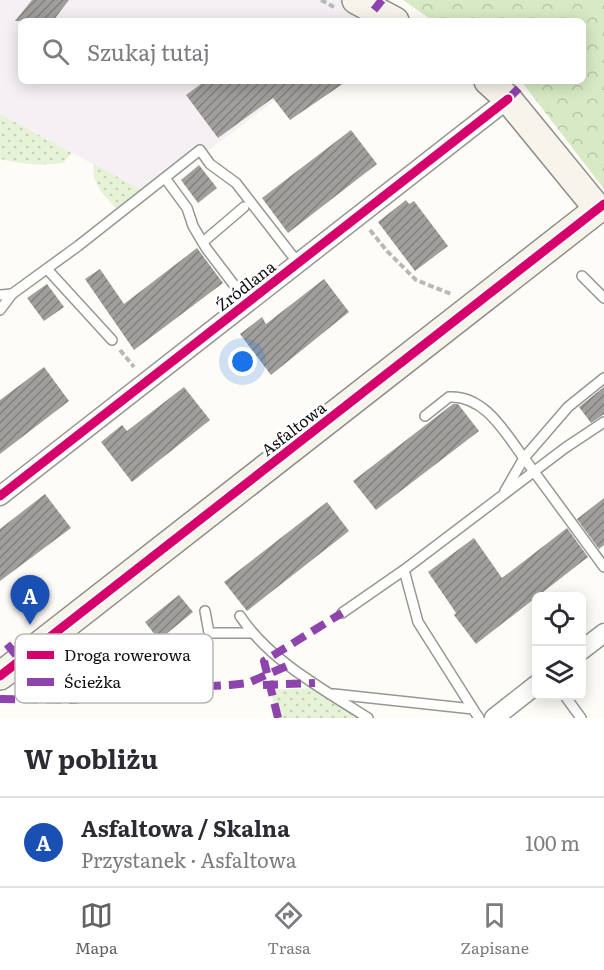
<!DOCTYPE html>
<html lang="pl">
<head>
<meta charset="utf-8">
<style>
  body { margin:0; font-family:Literata,serif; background:#f7f7f7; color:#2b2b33 }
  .controls { position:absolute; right:18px; bottom:18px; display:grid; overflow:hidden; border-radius:9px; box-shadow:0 3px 15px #0003 }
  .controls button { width:54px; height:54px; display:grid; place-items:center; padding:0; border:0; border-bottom:2px solid #e1e1e2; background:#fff; color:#2b2b33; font:30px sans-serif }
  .you { position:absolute; left:243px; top:362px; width:21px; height:21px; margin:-15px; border:4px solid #fff; border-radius:50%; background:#1a73e8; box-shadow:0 0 0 9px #1a73e833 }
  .badge { display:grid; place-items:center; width:39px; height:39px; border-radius:50%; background:#646362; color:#fff; font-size:20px; font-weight:700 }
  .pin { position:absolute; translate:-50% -50px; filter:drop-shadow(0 2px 3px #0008) }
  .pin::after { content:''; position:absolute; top:32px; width:21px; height:18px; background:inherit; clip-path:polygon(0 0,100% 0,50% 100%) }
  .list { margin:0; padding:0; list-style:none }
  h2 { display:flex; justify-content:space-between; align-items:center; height:78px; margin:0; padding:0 24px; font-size:26px }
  h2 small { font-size:20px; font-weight:400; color:#7c7c81 }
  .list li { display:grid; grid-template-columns:39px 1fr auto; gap:18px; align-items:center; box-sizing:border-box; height:90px; padding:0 24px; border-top:2px solid #e1e1e2 }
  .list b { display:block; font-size:22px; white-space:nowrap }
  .list p { margin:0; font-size:20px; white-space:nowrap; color:#7c7c81 }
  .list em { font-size:20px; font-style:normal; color:#7c7c81 }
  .icon { flex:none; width:33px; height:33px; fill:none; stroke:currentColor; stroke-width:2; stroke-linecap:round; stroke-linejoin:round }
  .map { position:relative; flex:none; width:604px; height:718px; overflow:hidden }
  .search { position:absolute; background:#fff; box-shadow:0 3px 15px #0003; left:18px; right:18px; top:18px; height:66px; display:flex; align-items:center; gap:15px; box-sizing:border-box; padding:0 21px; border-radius:9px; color:#7c7c81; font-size:22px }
  .sheet { height:168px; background:#fff }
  nav { display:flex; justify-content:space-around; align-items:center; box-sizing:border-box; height:84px; border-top:2px solid #e1e1e2; background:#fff; font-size:16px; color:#7c7c81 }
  nav a { display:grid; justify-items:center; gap:3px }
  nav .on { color:#646362 }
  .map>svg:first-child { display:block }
  .industrial { fill:#f5f0f3 }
  .grass { fill:url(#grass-dots) }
  .forest { fill:url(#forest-crowns) }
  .building { fill:url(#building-hatch) }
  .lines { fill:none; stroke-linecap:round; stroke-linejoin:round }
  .lane-casing { stroke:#979795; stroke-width:12 }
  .street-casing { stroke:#979795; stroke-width:21 }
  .secondary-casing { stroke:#8e8d8b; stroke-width:30 }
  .path { stroke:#b9b9b8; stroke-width:4; stroke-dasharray:6 3; stroke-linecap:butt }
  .lane { stroke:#fffffe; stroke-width:9 }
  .street { stroke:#fffffe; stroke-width:18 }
  .secondary { stroke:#f6f4eb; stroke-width:27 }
  .quiet { stroke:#8e44ad; stroke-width:8; stroke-dasharray:15 8; stroke-linecap:butt }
  .cycleway-casing { stroke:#fff; stroke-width:13 }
  .cycleway { stroke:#d6006c; stroke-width:9 }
  .labels { text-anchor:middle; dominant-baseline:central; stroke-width:6; stroke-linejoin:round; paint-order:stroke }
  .street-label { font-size:16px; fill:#111; stroke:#fff }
  .key { fill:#fff; stroke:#b8b8b8; stroke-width:1.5 }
  .key-label { font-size:16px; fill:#111 }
</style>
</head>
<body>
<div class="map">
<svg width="604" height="718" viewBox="0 0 604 718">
  <defs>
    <pattern id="grass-dots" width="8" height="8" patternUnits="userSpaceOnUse" patternTransform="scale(1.5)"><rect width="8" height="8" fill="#e7f3d7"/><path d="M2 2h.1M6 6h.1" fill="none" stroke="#c5cfb8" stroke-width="1.8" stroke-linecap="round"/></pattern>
    <pattern id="forest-crowns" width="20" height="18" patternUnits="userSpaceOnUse" patternTransform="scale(1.5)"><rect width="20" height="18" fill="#d8eac5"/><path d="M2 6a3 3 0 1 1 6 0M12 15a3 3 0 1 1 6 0" fill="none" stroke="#b8c8a8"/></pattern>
    <pattern id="building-hatch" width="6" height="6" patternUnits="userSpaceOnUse" patternTransform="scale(1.5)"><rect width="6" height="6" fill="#a19f9c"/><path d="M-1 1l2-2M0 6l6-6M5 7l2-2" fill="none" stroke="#82807e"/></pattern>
  </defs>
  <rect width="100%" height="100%" fill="#fdfcf7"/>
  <path class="industrial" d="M 0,0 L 355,0 L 371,21 L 21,21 L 21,81 L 300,81 L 150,195 L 0,114 Z"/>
  <g class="grass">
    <path d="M 0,114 L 72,153 L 63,163 C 41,166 22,164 0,159 Z"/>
    <path d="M 94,164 L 150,195 L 122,215 C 109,199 90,186 94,164 Z"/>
    <path d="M 314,688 L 361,718 L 278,718 L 270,690 Z"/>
  </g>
  <path class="forest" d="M 403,0 L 604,0 L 604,189 L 521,81 L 583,81 L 583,21 L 433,21 Z"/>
  <g class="building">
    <path d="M 32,0 L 69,0 L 53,21 L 15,21 Z"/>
    <path d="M 205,81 L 347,81 L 290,120 L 273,98 L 218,138 L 186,95 Z"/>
    <path d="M 351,130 L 377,164 L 288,233 L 262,198 Z"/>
    <path d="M 199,165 L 217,188 L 198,203 L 181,180 Z"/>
    <path d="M 406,200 L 409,204 L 414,201 L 448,246 L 415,271 L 378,222 Z"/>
    <path d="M 197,248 L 223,283 L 134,350 L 85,279 L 100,269 L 124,304 Z"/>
    <path d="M 324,279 L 349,312 L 271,375 L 240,334 L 262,317 L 266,324 Z"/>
    <path d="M 47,284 L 64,307 L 44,321 L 27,298 Z"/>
    <path d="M 44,367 L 69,401 L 0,454 L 0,400 Z"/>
    <path d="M 184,387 L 210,420 L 132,482 L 101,442 L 122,425 L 127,431 Z"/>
    <path d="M 604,387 L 604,414 L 591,423 L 579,407 Z"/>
    <path d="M 453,404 L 458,404 L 479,431 L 376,510 L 353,481 Z"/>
    <path d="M 45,494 L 71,528 L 0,581 L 0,529 Z"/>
    <path d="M 604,498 L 604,545 L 599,549 L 577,519 Z"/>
    <path d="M 327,502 L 349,531 L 247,611 L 224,582 Z"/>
    <path d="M 567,528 L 588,557 L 476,644 L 454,615 L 456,613 L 428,572 L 474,538 L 502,578 Z"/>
    <path d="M 179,595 L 193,612 L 159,640 L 145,622 Z"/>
  </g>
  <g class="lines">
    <defs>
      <g id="lane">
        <path d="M 165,178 L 187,208 L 193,226 L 206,248 L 247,302"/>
        <path d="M 203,242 L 244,207"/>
        <path d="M 47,269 L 112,340"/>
        <path d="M 582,276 L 604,298"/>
        <path d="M 0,295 L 12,294"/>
        <path d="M 0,310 L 12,294 L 78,246 L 200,150 L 210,164 L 236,183 L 298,263"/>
        <path d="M 604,378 L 568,407 L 524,458 L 604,567"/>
        <path d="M 425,416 L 449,397 C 485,395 505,433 524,458 L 505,491"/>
        <path d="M 404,570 L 418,622 L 473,709"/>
        <path d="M 205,611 L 209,633 L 252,633"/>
        <path d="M 342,613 L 404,570 L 565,448 L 604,422"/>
        <path d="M 240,616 C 270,661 323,689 368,718"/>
        <path d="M 334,694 L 473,709 L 479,718"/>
        <path d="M 565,696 L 581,718"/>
      </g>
      <g id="street">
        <path d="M 0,496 L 508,99"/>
        <path d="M 582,650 L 604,633"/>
        <path d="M 494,718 L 536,685"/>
      </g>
      <g id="secondary">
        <path d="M 356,0 L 395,21"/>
        <path d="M 0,676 L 598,209 L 508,99 L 488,81"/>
      </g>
    </defs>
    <use href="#lane" class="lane-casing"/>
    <use href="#street" class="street-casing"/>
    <use href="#secondary" class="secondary-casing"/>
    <g class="path">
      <path d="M 321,0 L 334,7"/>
      <path d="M 370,230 L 387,251 L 416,280 L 451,294"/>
      <path d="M 120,350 L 134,367"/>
    </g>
    <use href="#lane" class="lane"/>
    <use href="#street" class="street"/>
    <use href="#secondary" class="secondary"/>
    <g class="quiet">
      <path d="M 374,10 L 382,0"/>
      <path d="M 508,99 L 519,88"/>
      <path d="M 7,644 L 20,660"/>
      <path d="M 263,685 L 315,683"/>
      <path d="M 0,699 L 75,700 L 124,690 L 230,685 L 248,683 L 289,665"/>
      <path d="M 278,718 L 264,661 L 342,613"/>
    </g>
    <defs>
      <g id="cycleway">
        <path d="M 0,496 L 508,99"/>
        <path d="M 0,676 L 604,204"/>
      </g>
    </defs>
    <use href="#cycleway" class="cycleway-casing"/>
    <use href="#cycleway" class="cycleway"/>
  </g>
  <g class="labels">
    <g class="street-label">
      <text transform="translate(245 285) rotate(-38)">Źródlana</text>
      <text transform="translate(293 428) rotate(-38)">Asfaltowa</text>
    </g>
  </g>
  <rect x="15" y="634" width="198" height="69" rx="9" class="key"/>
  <rect x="27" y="651" width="27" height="8" fill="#d6006c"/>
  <rect x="27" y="678" width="27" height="8" fill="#8e44ad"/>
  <g class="key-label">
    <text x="64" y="661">Droga rowerowa</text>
    <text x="64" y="688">Ścieżka</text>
  </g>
</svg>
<div class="controls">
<button><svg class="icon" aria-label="locate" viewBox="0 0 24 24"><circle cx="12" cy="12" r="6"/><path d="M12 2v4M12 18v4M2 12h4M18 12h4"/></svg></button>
<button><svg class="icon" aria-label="layers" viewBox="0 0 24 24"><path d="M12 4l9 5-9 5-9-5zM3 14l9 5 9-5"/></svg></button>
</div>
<div class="you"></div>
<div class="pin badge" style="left:30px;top:625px;background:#1a4fb4">A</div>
<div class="search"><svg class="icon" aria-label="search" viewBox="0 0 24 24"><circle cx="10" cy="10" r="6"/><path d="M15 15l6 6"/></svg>Szukaj tutaj</div>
</div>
<section class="sheet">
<h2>W pobliżu<small></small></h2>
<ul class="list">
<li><span class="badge" style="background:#1a4fb4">A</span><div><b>Asfaltowa / Skalna</b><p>Przystanek · Asfaltowa</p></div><em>100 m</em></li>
</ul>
</section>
<nav>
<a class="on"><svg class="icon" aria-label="map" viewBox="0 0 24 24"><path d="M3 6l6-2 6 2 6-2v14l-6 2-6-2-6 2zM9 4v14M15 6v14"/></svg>Mapa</a>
<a><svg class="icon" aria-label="directions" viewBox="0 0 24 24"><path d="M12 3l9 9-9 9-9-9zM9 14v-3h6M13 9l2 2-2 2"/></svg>Trasa</a>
<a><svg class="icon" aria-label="saved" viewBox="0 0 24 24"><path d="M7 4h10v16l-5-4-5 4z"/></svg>Zapisane</a>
</nav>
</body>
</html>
